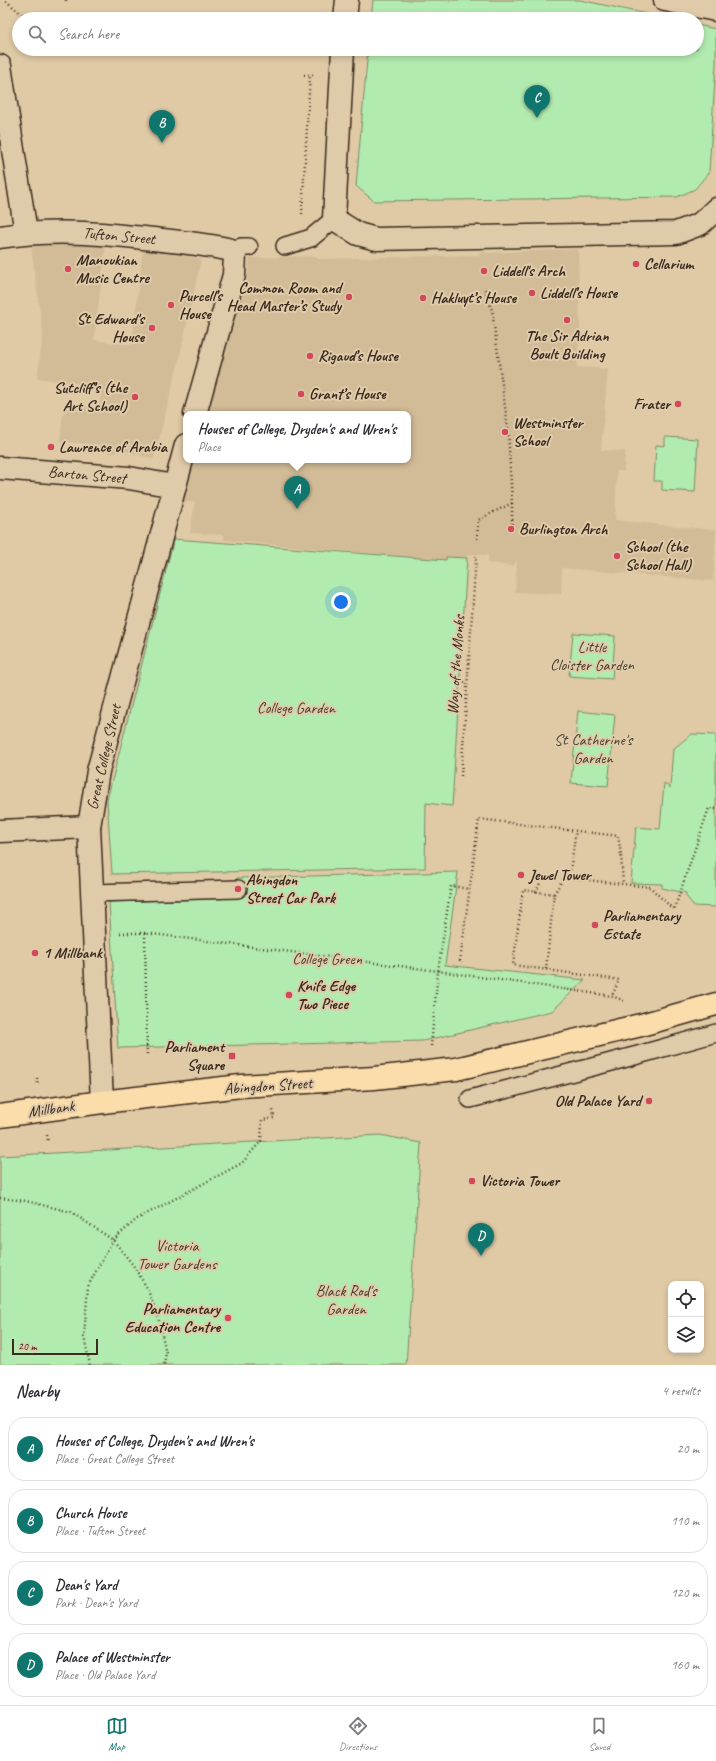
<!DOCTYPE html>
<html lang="en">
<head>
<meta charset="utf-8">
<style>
  body { margin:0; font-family:Caveat,sans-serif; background:#f2f2f3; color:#2b2b33 }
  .controls { position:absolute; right:12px; bottom:12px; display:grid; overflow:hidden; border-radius:8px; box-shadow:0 2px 6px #0003 }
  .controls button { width:36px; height:36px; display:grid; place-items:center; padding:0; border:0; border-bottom:1px solid #e1e1e2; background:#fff; color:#2b2b33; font:20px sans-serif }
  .scale { position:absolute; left:12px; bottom:10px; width:86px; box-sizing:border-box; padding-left:4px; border:2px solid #3b2a1e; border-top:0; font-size:11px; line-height:14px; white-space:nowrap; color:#3b2a1e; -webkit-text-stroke:3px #dfcbaa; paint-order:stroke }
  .you { position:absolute; left:341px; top:602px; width:14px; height:14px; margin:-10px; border:3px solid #fff; border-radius:50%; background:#1a73e8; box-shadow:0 0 0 6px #1a73e833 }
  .badge { display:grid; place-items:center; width:26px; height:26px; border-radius:50%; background:#0f766e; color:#fff; font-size:13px; font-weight:700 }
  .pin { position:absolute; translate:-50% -33px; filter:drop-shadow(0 1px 2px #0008) }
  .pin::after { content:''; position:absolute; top:21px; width:14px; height:12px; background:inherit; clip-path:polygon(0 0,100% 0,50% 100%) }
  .popup { position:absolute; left:183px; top:411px; width:228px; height:52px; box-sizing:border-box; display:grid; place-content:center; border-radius:8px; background:#fff; filter:drop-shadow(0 1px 3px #0005); font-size:13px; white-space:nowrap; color:#7c7c81 }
  .popup b { font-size:15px; color:#2b2b33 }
  .popup::after { content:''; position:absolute; left:50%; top:100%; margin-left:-8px; border:8px solid transparent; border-top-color:#fff }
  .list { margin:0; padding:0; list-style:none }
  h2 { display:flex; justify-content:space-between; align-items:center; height:52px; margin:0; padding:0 16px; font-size:17px }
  h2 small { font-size:13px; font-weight:400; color:#7c7c81 }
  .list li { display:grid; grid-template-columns:26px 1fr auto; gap:12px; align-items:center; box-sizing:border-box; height:64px; margin:0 8px 8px; padding:0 8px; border:1px solid #e1e1e2; border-radius:16px }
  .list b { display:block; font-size:15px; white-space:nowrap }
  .list p { margin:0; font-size:13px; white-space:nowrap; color:#7c7c81 }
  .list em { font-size:13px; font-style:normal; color:#7c7c81 }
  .icon { flex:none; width:22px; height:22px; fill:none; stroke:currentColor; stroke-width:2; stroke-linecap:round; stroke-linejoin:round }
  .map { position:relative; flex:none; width:716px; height:1365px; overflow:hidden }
  .search { position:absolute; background:#fff; box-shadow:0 2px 6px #0003; left:12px; right:12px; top:12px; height:44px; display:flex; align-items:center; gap:10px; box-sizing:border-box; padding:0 14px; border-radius:22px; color:#7c7c81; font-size:15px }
  .sheet { height:340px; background:#fff }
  nav { display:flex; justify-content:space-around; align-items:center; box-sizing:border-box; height:56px; border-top:1px solid #e1e1e2; background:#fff; font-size:11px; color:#7c7c81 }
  nav a { display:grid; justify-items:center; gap:2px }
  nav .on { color:#0f766e }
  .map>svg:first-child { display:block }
  .built { fill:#d2bb97 }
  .green { fill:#b2ebaf; stroke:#768a66 }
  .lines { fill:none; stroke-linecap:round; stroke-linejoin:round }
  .lane-casing { stroke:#3b2a1e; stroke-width:20 }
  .street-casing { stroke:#3b2a1e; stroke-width:25 }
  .primary-casing { stroke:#3b2a1e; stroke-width:25 }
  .path { stroke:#3b2a1e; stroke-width:2.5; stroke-dasharray:1 3; stroke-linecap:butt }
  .lane { stroke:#dfcbaa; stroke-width:17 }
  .street { stroke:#dfcbaa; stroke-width:22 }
  .primary { stroke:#fbddab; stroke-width:22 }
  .poi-dot { fill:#d1495b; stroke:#dfcbaa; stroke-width:1.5 }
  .labels { text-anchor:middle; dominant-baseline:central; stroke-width:4; stroke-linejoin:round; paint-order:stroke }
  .street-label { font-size:16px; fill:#3b2a1e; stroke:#dfcbaa }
  .poi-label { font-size:16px; font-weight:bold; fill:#3b2a1e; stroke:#dfcbaa; text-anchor:start }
  .park-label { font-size:16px; fill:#473d2c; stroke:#dfcbaa }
</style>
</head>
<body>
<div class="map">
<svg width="716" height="1365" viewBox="0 0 716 1365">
  <rect width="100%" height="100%" fill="#e0caa6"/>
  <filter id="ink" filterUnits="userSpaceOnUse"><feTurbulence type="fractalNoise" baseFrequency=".025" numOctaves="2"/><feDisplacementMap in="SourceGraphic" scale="8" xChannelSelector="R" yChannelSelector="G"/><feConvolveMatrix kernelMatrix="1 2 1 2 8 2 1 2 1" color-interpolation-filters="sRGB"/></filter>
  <g filter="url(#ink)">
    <g class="built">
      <path d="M 30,239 L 106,243 L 94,340 L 132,345 L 143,247 L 201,259 L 178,364 L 154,459 L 120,450 L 116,453 L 108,453 L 107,446 L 60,441 L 64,404 L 99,408 L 102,387 L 37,378 L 43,335 Z"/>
      <path d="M 578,249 L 580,330 L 577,367 L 608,369 L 601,450 L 625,451 L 624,471 L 617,471 L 615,520 L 716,530 L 713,581 L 562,568 L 561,594 L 515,592 L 517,560 L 513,566 L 488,563 L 488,555 L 468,554 L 467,558 L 446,557 L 446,560 L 224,540 L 224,535 L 190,533 L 195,502 L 183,502 L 194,460 L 408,460 L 408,414 L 207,414 L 243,283 L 247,283 L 249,258 L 317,256 L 318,259 L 478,255 L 483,251 L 488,253 Z"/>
    </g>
    <g class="green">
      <path d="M 373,0 L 580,0 L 670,19 L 371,19 Z"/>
      <path d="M 697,25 L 716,29 L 716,64 L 709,172 L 695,189 L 677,197 L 374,201 L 356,186 L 368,49 L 697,49 Z"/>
      <path d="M 665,437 L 698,439 L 695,492 L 662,490 L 662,481 L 654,481 L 656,445 L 665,446 Z"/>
      <path d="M 174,539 L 446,560 L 446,557 L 467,558 L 452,806 L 426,803 L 425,868 L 112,874 L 107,800 Z"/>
      <path d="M 573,633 L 615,636 L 612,679 L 569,676 Z"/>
      <path d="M 578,711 L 615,715 L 608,786 L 571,783 Z"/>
      <path d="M 692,734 L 716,735 L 716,907 L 694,906 L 686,896 L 686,893 L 662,888 L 662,884 L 631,883 L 636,827 L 660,829 L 664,783 L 670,788 L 673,749 Z"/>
      <path d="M 458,872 L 445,965 L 585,980 L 552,1011 L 423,1041 L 118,1048 L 109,902 L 238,898 L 237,878 Z"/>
      <path d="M 380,1135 L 421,1143 L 406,1365 L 0,1365 L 0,1156 Z"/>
    </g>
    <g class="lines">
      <defs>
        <g id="lane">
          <path d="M 285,246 L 311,238 L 334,219"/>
          <path d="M 235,254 L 241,247 L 249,247"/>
          <path d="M 92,893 L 238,889"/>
          <path d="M 470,1099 L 638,1055 L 716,1033"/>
        </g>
        <g id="street">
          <path d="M 665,0 L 716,10"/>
          <path d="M 345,19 L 347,0"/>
          <path d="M 343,49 L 334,219 L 358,234 L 376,239 L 676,233 L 700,224 L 716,209"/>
          <path d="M 0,66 L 26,233"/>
          <path d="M 0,237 C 51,229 101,233 153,239 C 179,242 206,244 231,250 L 235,254 L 234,275 L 195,414"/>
          <path d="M 0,468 L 129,478 L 174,486"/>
          <path d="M 0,831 L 89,827"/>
          <path d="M 102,1102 L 89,827 L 98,771 L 186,445"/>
        </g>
        <path id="primary" d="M 0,1116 L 102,1102 L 241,1086 L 374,1078 L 456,1069 L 641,1025 L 716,1004"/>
      </defs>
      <use href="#lane" class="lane-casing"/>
      <use href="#street" class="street-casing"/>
      <use href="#primary" class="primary-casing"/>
      <g class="path">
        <path d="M 66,0 L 66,2"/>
        <path d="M 6,1 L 23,15"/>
        <path d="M 304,75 L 315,75"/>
        <path d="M 302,214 L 310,75"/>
        <path d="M 512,503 L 512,526"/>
        <path d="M 477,539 L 478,520 L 512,503 L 508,429 L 492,310 L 484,287"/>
        <path d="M 460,682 L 467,682"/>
        <path d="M 461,776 L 476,556"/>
        <path d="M 569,878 L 576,831"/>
        <path d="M 536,892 L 540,883"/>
        <path d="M 554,894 L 563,879 L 569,878 L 650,887 L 674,910 L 709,808 L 716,809"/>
        <path d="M 120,933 L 145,933 L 438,971 L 612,996 L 625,1001"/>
        <path d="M 145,933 L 147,1055"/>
        <path d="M 460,961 L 479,819 L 618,836 L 621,854 L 623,884"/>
        <path d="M 546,969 L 554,894 L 523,890 L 513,965 L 619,980 L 612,996"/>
        <path d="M 431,1046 L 438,971 L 451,886 L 469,889"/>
        <path d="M 37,1078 L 38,1085"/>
        <path d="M 47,1135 L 48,1141"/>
        <path d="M 0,1198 L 26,1201 L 71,1212 L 113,1240 L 133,1265 L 147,1288 L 158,1316 L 166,1353 L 164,1365"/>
        <path d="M 90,1365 L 84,1337 L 88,1286 L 113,1240 L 137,1219 L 242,1163 L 261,1141 L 262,1120 L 274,1118 L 273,1110"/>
      </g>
      <use href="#lane" class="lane"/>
      <use href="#street" class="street"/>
      <use href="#primary" class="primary"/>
    </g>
  </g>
  <g class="poi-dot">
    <circle cx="636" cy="264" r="4"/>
    <circle cx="68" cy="269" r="4"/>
    <circle cx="484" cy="271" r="4"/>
    <circle cx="532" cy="293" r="4"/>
    <circle cx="349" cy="297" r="4"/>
    <circle cx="423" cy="298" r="4"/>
    <circle cx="171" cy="305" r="4"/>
    <circle cx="567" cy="320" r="4"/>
    <circle cx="152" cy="328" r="4"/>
    <circle cx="310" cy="356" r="4"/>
    <circle cx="301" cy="394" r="4"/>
    <circle cx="135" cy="397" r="4"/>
    <circle cx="678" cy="404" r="4"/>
    <circle cx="505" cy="432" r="4"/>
    <circle cx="51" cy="447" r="4"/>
    <circle cx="511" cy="529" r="4"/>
    <circle cx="617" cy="556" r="4"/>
    <circle cx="521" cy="875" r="4"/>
    <circle cx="238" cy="889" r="4"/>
    <circle cx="595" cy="925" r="4"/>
    <circle cx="35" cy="953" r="4"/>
    <circle cx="289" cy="995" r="4"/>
    <rect x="228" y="1052" width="8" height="8" rx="2"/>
    <circle cx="649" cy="1101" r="4"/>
    <circle cx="472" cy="1181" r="4"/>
    <circle cx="228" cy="1318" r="4"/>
  </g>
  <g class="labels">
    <g class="street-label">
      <text transform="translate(119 236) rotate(5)">Tufton Street</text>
      <text transform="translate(87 475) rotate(5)">Barton Street</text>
      <text transform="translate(456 665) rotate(-86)">Way of the Monks</text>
      <text transform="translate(104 757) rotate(-77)">Great College Street</text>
      <text transform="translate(268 1086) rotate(-4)">Abingdon Street</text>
      <text transform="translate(51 1109) rotate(-8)">Millbank</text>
    </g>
    <g class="poi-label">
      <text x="76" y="260">Manoukian<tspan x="76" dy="18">Music Centre</tspan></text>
      <text x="644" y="264">Cellarium</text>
      <text x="492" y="271">Liddell's Arch</text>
      <text x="341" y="288" text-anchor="end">Common Room and<tspan x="341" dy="18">Head Master’s Study</tspan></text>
      <text x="540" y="293">Liddell’s House</text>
      <text x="179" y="296">Purcell’s<tspan x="179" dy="18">House</tspan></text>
      <text x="431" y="298">Hakluyt’s House</text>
      <text x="144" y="319" text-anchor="end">St Edward's<tspan x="144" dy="18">House</tspan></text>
      <text x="567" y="336" text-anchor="middle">The Sir Adrian<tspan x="567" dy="18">Boult Building</tspan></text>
      <text x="318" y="356">Rigaud’s House</text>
      <text x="127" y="388" text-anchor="end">Sutcliff’s (the<tspan x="127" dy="18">Art School)</tspan></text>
      <text x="309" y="394">Grant’s House</text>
      <text x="670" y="404" text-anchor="end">Frater</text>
      <text x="513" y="423">Westminster<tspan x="513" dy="18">School</tspan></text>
      <text x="59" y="447">Lawrence of Arabia</text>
      <text x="519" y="529">Burlington Arch</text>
      <text x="625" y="547">School (the<tspan x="625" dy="18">School Hall)</tspan></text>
      <text x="529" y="875">Jewel Tower</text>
      <text x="246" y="880">Abingdon<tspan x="246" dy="18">Street Car Park</tspan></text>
      <text x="603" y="916">Parliamentary<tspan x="603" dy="18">Estate</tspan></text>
      <text x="43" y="953">1 Millbank</text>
      <text x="297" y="986">Knife Edge<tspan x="297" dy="18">Two Piece</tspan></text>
      <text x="224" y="1047" text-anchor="end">Parliament<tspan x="224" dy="18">Square</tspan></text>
      <text x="641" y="1101" text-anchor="end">Old Palace Yard</text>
      <text x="480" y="1181">Victoria Tower</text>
      <text x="220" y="1309" text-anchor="end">Parliamentary<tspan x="220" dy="18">Education Centre</tspan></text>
    </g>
    <g class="park-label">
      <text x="592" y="647">Little<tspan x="592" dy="18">Cloister Garden</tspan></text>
      <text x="296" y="708">College Garden</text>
      <text x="593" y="740">St Catherine's<tspan x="593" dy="18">Garden</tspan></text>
      <text x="327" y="959">College Green</text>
      <text x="177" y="1246">Victoria<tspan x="177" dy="18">Tower Gardens</tspan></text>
      <text x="346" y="1291">Black Rod's<tspan x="346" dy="18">Garden</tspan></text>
    </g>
  </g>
</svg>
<div class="controls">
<button><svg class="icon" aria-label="locate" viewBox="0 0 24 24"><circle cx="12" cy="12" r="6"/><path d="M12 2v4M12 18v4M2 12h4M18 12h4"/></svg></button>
<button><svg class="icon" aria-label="layers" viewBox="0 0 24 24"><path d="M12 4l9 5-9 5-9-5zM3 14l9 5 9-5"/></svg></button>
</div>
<div class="scale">20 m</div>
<div class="you"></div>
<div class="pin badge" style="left:297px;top:509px">A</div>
<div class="popup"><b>Houses of College, Dryden's and Wren's</b>Place</div>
<div class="pin badge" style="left:162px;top:143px">B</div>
<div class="pin badge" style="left:537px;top:118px">C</div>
<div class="pin badge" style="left:481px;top:1256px">D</div>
<div class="search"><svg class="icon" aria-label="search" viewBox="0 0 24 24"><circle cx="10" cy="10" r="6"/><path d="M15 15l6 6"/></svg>Search here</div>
</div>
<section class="sheet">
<h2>Nearby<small>4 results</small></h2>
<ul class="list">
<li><span class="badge">A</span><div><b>Houses of College, Dryden's and Wren's</b><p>Place · Great College Street</p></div><em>20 m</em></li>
<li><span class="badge">B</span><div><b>Church House</b><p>Place · Tufton Street</p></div><em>110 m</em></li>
<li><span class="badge">C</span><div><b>Dean's Yard</b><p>Park · Dean's Yard</p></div><em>120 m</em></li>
<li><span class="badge">D</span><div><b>Palace of Westminster</b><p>Place · Old Palace Yard</p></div><em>160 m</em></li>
</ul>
</section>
<nav>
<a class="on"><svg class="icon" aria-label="map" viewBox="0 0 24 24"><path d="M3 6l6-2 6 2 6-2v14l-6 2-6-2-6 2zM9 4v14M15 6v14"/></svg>Map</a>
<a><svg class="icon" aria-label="directions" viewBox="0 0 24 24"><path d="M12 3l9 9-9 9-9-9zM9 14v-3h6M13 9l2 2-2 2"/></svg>Directions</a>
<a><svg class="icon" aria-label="saved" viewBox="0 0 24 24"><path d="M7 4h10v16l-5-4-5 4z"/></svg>Saved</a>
</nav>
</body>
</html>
